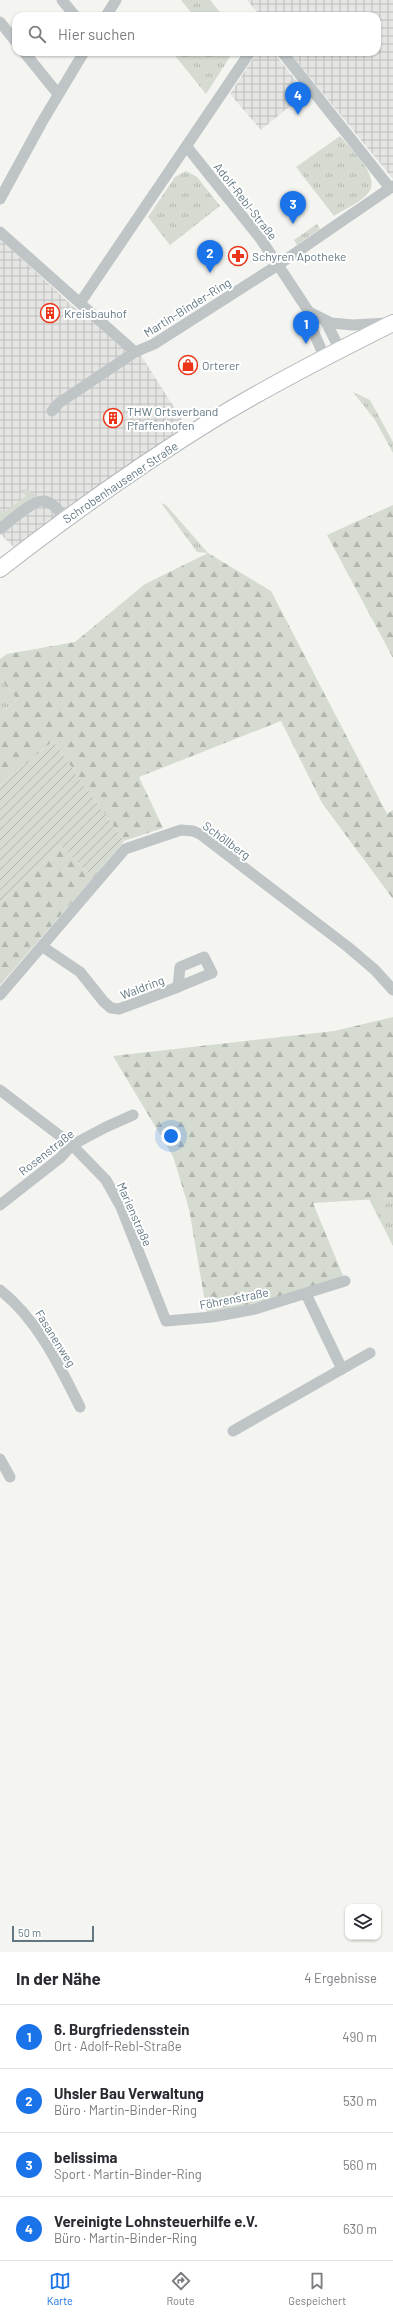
<!DOCTYPE html>
<html lang="de">
<head>
<meta charset="utf-8">
<style>
  body { margin:0; font-family:Barlow,sans-serif; background:#f7f7f7; color:#2b2b33 }
  .controls { position:absolute; right:12px; bottom:12px; display:grid; overflow:hidden; border-radius:8px; box-shadow:0 1px 3px #0004 }
  .controls button { width:36px; height:36px; display:grid; place-items:center; padding:0; border:0; border-bottom:1px solid #e1e1e2; background:#fff; color:#2b2b33; font:20px sans-serif }
  .scale { position:absolute; left:12px; bottom:10px; width:82px; box-sizing:border-box; padding-left:4px; border:2px solid #627782; border-top:0; font-size:11px; line-height:14px; white-space:nowrap; color:#627782; -webkit-text-stroke:3px #fff; paint-order:stroke }
  .you { position:absolute; left:171px; top:1136px; width:14px; height:14px; margin:-10px; border:3px solid #fff; border-radius:50%; background:#1a73e8; box-shadow:0 0 0 6px #1a73e833 }
  .badge { display:grid; place-items:center; width:26px; height:26px; border-radius:50%; background:#1a73e8; color:#fff; font-size:13px; font-weight:700 }
  .pin { position:absolute; translate:-50% -33px; filter:drop-shadow(0 1px 2px #0008) }
  .pin::after { content:''; position:absolute; top:21px; width:14px; height:12px; background:inherit; clip-path:polygon(0 0,100% 0,50% 100%) }
  .list { margin:0; padding:0; list-style:none }
  h2 { display:flex; justify-content:space-between; align-items:center; height:52px; margin:0; padding:0 16px; font-size:17px }
  h2 small { font-size:13px; font-weight:400; color:#7c7c81 }
  .list li { display:grid; grid-template-columns:26px 1fr auto; gap:12px; align-items:center; box-sizing:border-box; height:64px; padding:0 16px; border-top:1px solid #e1e1e2 }
  .list b { display:block; font-size:15px; white-space:nowrap }
  .list p { margin:0; font-size:13px; white-space:nowrap; color:#7c7c81 }
  .list em { font-size:13px; font-style:normal; color:#7c7c81 }
  .icon { flex:none; width:22px; height:22px; fill:none; stroke:currentColor; stroke-width:2; stroke-linecap:round; stroke-linejoin:round }
  .map { position:relative; flex:none; width:393px; height:1952px; overflow:hidden }
  .search { position:absolute; background:#fff; box-shadow:0 1px 3px #0004; left:12px; right:12px; top:12px; height:44px; display:flex; align-items:center; gap:10px; box-sizing:border-box; padding:0 14px; border-radius:12px; color:#7c7c81; font-size:15px }
  .sheet { height:308px; background:#fff }
  nav { display:flex; justify-content:space-around; align-items:center; box-sizing:border-box; height:56px; border-top:1px solid #e1e1e2; background:#fff; font-size:11px; color:#7c7c81 }
  nav a { display:grid; justify-items:center; gap:2px }
  nav .on { color:#1a73e8 }
  .map>svg:first-child { display:block }
  .industrial { fill:url(#industrial-grid) }
  .grass { fill:url(#grass-tufts) }
  .forest { fill:url(#forest-firs) }
  .garden { fill:url(#garden-furrows) }
  .lines { fill:none; stroke-linecap:round; stroke-linejoin:round }
  .secondary-casing { stroke:#b1b8bb; stroke-width:18 }
  .street { stroke:#bfc4c6; stroke-width:11 }
  .secondary { stroke:#fff; stroke-width:16 }
  .labels { text-anchor:middle; dominant-baseline:central; stroke-width:4; stroke-linejoin:round; paint-order:stroke }
  .street-label { font-size:12px; fill:#627782; stroke:#fff }
  .poi-label { font-size:12px; fill:#627782; stroke:#fff; text-anchor:start }
</style>
</head>
<body>
<div class="map">
<svg width="393" height="1952" viewBox="0 0 393 1952">
  <defs>
    <pattern id="industrial-grid" width="8" height="8" patternUnits="userSpaceOnUse"><rect width="8" height="8" fill="#e5e5e3"/><path d="M0 4h8M4 0v8" fill="none" stroke="#bdbebd"/></pattern>
    <pattern id="grass-tufts" width="24" height="20" patternUnits="userSpaceOnUse"><rect width="24" height="20" fill="#d6dbd1"/><path d="M3 7l-1-3M5 7V3M7 7l1-3M15 17l-1-3M17 17v-4M19 17l1-3" fill="none" stroke="#b1b6af"/></pattern>
    <pattern id="forest-firs" width="22" height="20" patternUnits="userSpaceOnUse"><rect width="22" height="20" fill="#d6dbd1"/><path d="M5 1l3.5 6h-7zM16 11l3.5 6h-7z" fill="#b1b6af"/></pattern>
    <pattern id="garden-furrows" width="10" height="10" patternUnits="userSpaceOnUse"><rect width="10" height="10" fill="#d6dbd1"/><path d="M-1 1l2-2M0 10L10 0M9 11l2-2" fill="none" stroke="#b1b6af"/></pattern>
  </defs>
  <rect width="100%" height="100%" fill="#f4f4f0"/>
  <g class="industrial">
    <path d="M 247,0 L 393,0 L 393,179 L 289,52 L 377,52 L 377,16 L 260,16 Z"/>
    <path d="M 262,52 L 273,52 L 306,93 L 261,130 L 230,94 L 254,57 Z"/>
    <path d="M 0,239 L 76,309 L 142,357 L 191,434 L 20,553 L 0,534 Z"/>
  </g>
  <g class="grass">
    <path d="M 181,0 L 210,0 L 223,16 L 194,16 Z"/>
    <path d="M 172,52 L 233,52 L 206,94 Z"/>
    <path d="M 340,136 C 350,148 381,177 369,192 C 362,202 344,209 334,216 L 296,167 Z"/>
    <path d="M 186,171 L 197,177 L 220,206 L 170,245 L 148,217 L 175,177 Z"/>
    <path d="M 317,224 L 320,229 L 297,245 L 294,240 Z"/>
    <path d="M 353,392 L 370,400 L 393,442 L 393,453 L 375,420 Z"/>
    <path d="M 26,489 L 37,496 L 0,525 L 0,509 L 3,513 L 26,496 L 21,490 Z"/>
    <path d="M 161,503 L 166,505 L 208,553 L 197,552 Z"/>
    <path d="M 0,679 L 18,699 L 0,715 Z"/>
    <path d="M 393,1198 L 393,1246 L 369,1199 Z"/>
  </g>
  <g class="forest">
    <path d="M 393,505 L 393,658 L 327,535 Z"/>
    <path d="M 208,553 L 271,591 L 387,814 L 393,810 L 393,899 L 322,803 L 281,721 L 139,777 L 163,828 L 124,841 L 53,741 L 0,785 L 0,715 L 18,699 L 0,679 L 0,659 L 7,654 L 75,642 L 145,584 Z"/>
    <path d="M 61,846 L 93,878 L 0,985 L 0,904 Z"/>
    <path d="M 393,1017 L 393,1198 L 313,1203 L 344,1278 L 308,1291 L 207,1314 L 189,1209 L 173,1156 L 113,1056 L 334,1031 Z"/>
  </g>
  <path class="garden" d="M 53,741 L 124,841 L 93,878 L 61,846 L 0,904 L 0,785 Z"/>
  <g class="lines">
    <defs>
      <path id="secondary" d="M 0,569 C 68,516 138,466 211,421 C 270,385 331,354 393,323"/>
    </defs>
    <use href="#secondary" class="secondary-casing"/>
    <g class="street">
      <path d="M 62,0 L 75,16"/>
      <path d="M 106,16 L 116,0"/>
      <path d="M 0,22 L 16,42"/>
      <path d="M 24,52 L 58,94"/>
      <path d="M 282,52 L 390,188"/>
      <path d="M 187,147 L 260,238 L 278,265 L 309,312 L 314,333 L 325,358"/>
      <path d="M 0,199 L 42,122 L 84,52"/>
      <path d="M 0,232 L 135,352"/>
      <path d="M 80,303 L 250,52"/>
      <path d="M 309,312 L 331,323 L 353,325 L 387,323"/>
      <path d="M 326,322 L 340,350"/>
      <path d="M 52,411 L 59,403 L 135,352 L 154,344 L 278,265 L 393,186"/>
      <path d="M 0,529 C 9,522 34,499 44,501 C 54,503 60,512 65,519"/>
      <path d="M 43,947 L 80,972 L 104,1002 L 111,1008 L 119,1009 L 178,987"/>
      <path d="M 204,957 L 212,973 L 178,987 L 180,967 Z"/>
      <path d="M 0,995 L 125,849 L 181,830 L 193,831 L 200,834 L 348,947 L 375,970 L 393,990"/>
      <path d="M 0,1090 L 72,1145 L 106,1180 L 121,1207 L 166,1321 L 212,1317 L 255,1309 L 345,1281"/>
      <path d="M 0,1205 L 60,1158 L 72,1145 L 106,1127 L 133,1115"/>
      <path d="M 0,1290 C 38,1320 59,1365 80,1407"/>
      <path d="M 306,1294 L 342,1369"/>
      <path d="M 233,1431 L 370,1353"/>
      <path d="M 0,1459 L 10,1477"/>
    </g>
    <use href="#secondary" class="secondary"/>
  </g>
  <defs>
    <symbol id="pharmacy-ring" viewBox="-11 -11 22 22"><circle r="9.5" fill="#fff" stroke="#eb3519" stroke-width="1.5"/><path d="M-2-6h4v4h4v4h-4v4h-4v-4h-4v-4h4Z" fill="#eb3519"/></symbol>
    <symbol id="building-ring" viewBox="-11 -11 22 22"><circle r="9.5" fill="#fff" stroke="#eb3519" stroke-width="1.5"/><path d="M-4-6H4V6H1V3H-1V6H-4ZM-2.5-4.3h1.7v1.8h-1.7ZM.8-4.3h1.7v1.8H.8ZM-2.5-1h1.7V.8h-1.7ZM.8-1h1.7V.8H.8Z" fill="#eb3519"/></symbol>
    <symbol id="shop-ring" viewBox="-11 -11 22 22"><circle r="9.5" fill="#fff" stroke="#eb3519" stroke-width="1.5"/><path d="M-5-2.5h2.3a2.7 3.5 0 0 1 5.4 0H5L5.5 6h-11ZM-1.5-2.5h3a1.5 2.3 0 0 0-3 0Z" fill="#eb3519"/></symbol>
  </defs>
  <g fill-rule="evenodd">
    <use href="#pharmacy-ring" x="227" y="245" width="22" height="22"/>
    <use href="#building-ring" x="39" y="302" width="22" height="22"/>
    <use href="#shop-ring" x="177" y="354" width="22" height="22"/>
    <use href="#building-ring" x="102" y="407" width="22" height="22"/>
  </g>
  <g class="labels">
    <g class="street-label">
      <text transform="translate(246 201) rotate(52)">Adolf-Rebl-Straße</text>
      <text transform="translate(187 307) rotate(-32)">Martin-Binder-Ring</text>
      <text transform="translate(120 482) rotate(-34)">Schrobenhausener Straße</text>
      <text transform="translate(227 840) rotate(36)">Schöllberg</text>
      <text transform="translate(142 987) rotate(-21)">Waldring</text>
      <text transform="translate(46 1152) rotate(-38)">Rosenstraße</text>
      <text transform="translate(135 1214) rotate(66)">Marienstraße</text>
      <text transform="translate(234 1298) rotate(-11)">Föhrenstraße</text>
      <text transform="translate(56 1338) rotate(58)">Fasanenweg</text>
    </g>
    <g class="poi-label">
      <text x="252" y="256">Schyren Apotheke</text>
      <text x="64" y="313">Kreisbauhof</text>
      <text x="202" y="365">Orterer</text>
      <text x="127" y="411">THW Ortsverband<tspan x="127" dy="14">Pfaffenhofen</tspan></text>
    </g>
  </g>
</svg>
<div class="controls">
<button><svg class="icon" aria-label="layers" viewBox="0 0 24 24"><path d="M12 4l9 5-9 5-9-5zM3 14l9 5 9-5"/></svg></button>
</div>
<div class="scale">50 m</div>
<div class="you"></div>
<div class="pin badge" style="left:306px;top:344px">1</div>
<div class="pin badge" style="left:210px;top:273px">2</div>
<div class="pin badge" style="left:293px;top:224px">3</div>
<div class="pin badge" style="left:298px;top:115px">4</div>
<div class="search"><svg class="icon" aria-label="search" viewBox="0 0 24 24"><circle cx="10" cy="10" r="6"/><path d="M15 15l6 6"/></svg>Hier suchen</div>
</div>
<section class="sheet">
<h2>In der Nähe<small>4 Ergebnisse</small></h2>
<ul class="list">
<li><span class="badge">1</span><div><b>6. Burgfriedensstein</b><p>Ort · Adolf-Rebl-Straße</p></div><em>490 m</em></li>
<li><span class="badge">2</span><div><b>Uhsler Bau Verwaltung</b><p>Büro · Martin-Binder-Ring</p></div><em>530 m</em></li>
<li><span class="badge">3</span><div><b>belissima</b><p>Sport · Martin-Binder-Ring</p></div><em>560 m</em></li>
<li><span class="badge">4</span><div><b>Vereinigte Lohnsteuerhilfe e.V.</b><p>Büro · Martin-Binder-Ring</p></div><em>630 m</em></li>
</ul>
</section>
<nav>
<a class="on"><svg class="icon" aria-label="map" viewBox="0 0 24 24"><path d="M3 6l6-2 6 2 6-2v14l-6 2-6-2-6 2zM9 4v14M15 6v14"/></svg>Karte</a>
<a><svg class="icon" aria-label="directions" viewBox="0 0 24 24"><path d="M12 3l9 9-9 9-9-9zM9 14v-3h6M13 9l2 2-2 2"/></svg>Route</a>
<a><svg class="icon" aria-label="saved" viewBox="0 0 24 24"><path d="M7 4h10v16l-5-4-5 4z"/></svg>Gespeichert</a>
</nav>
</body>
</html>
